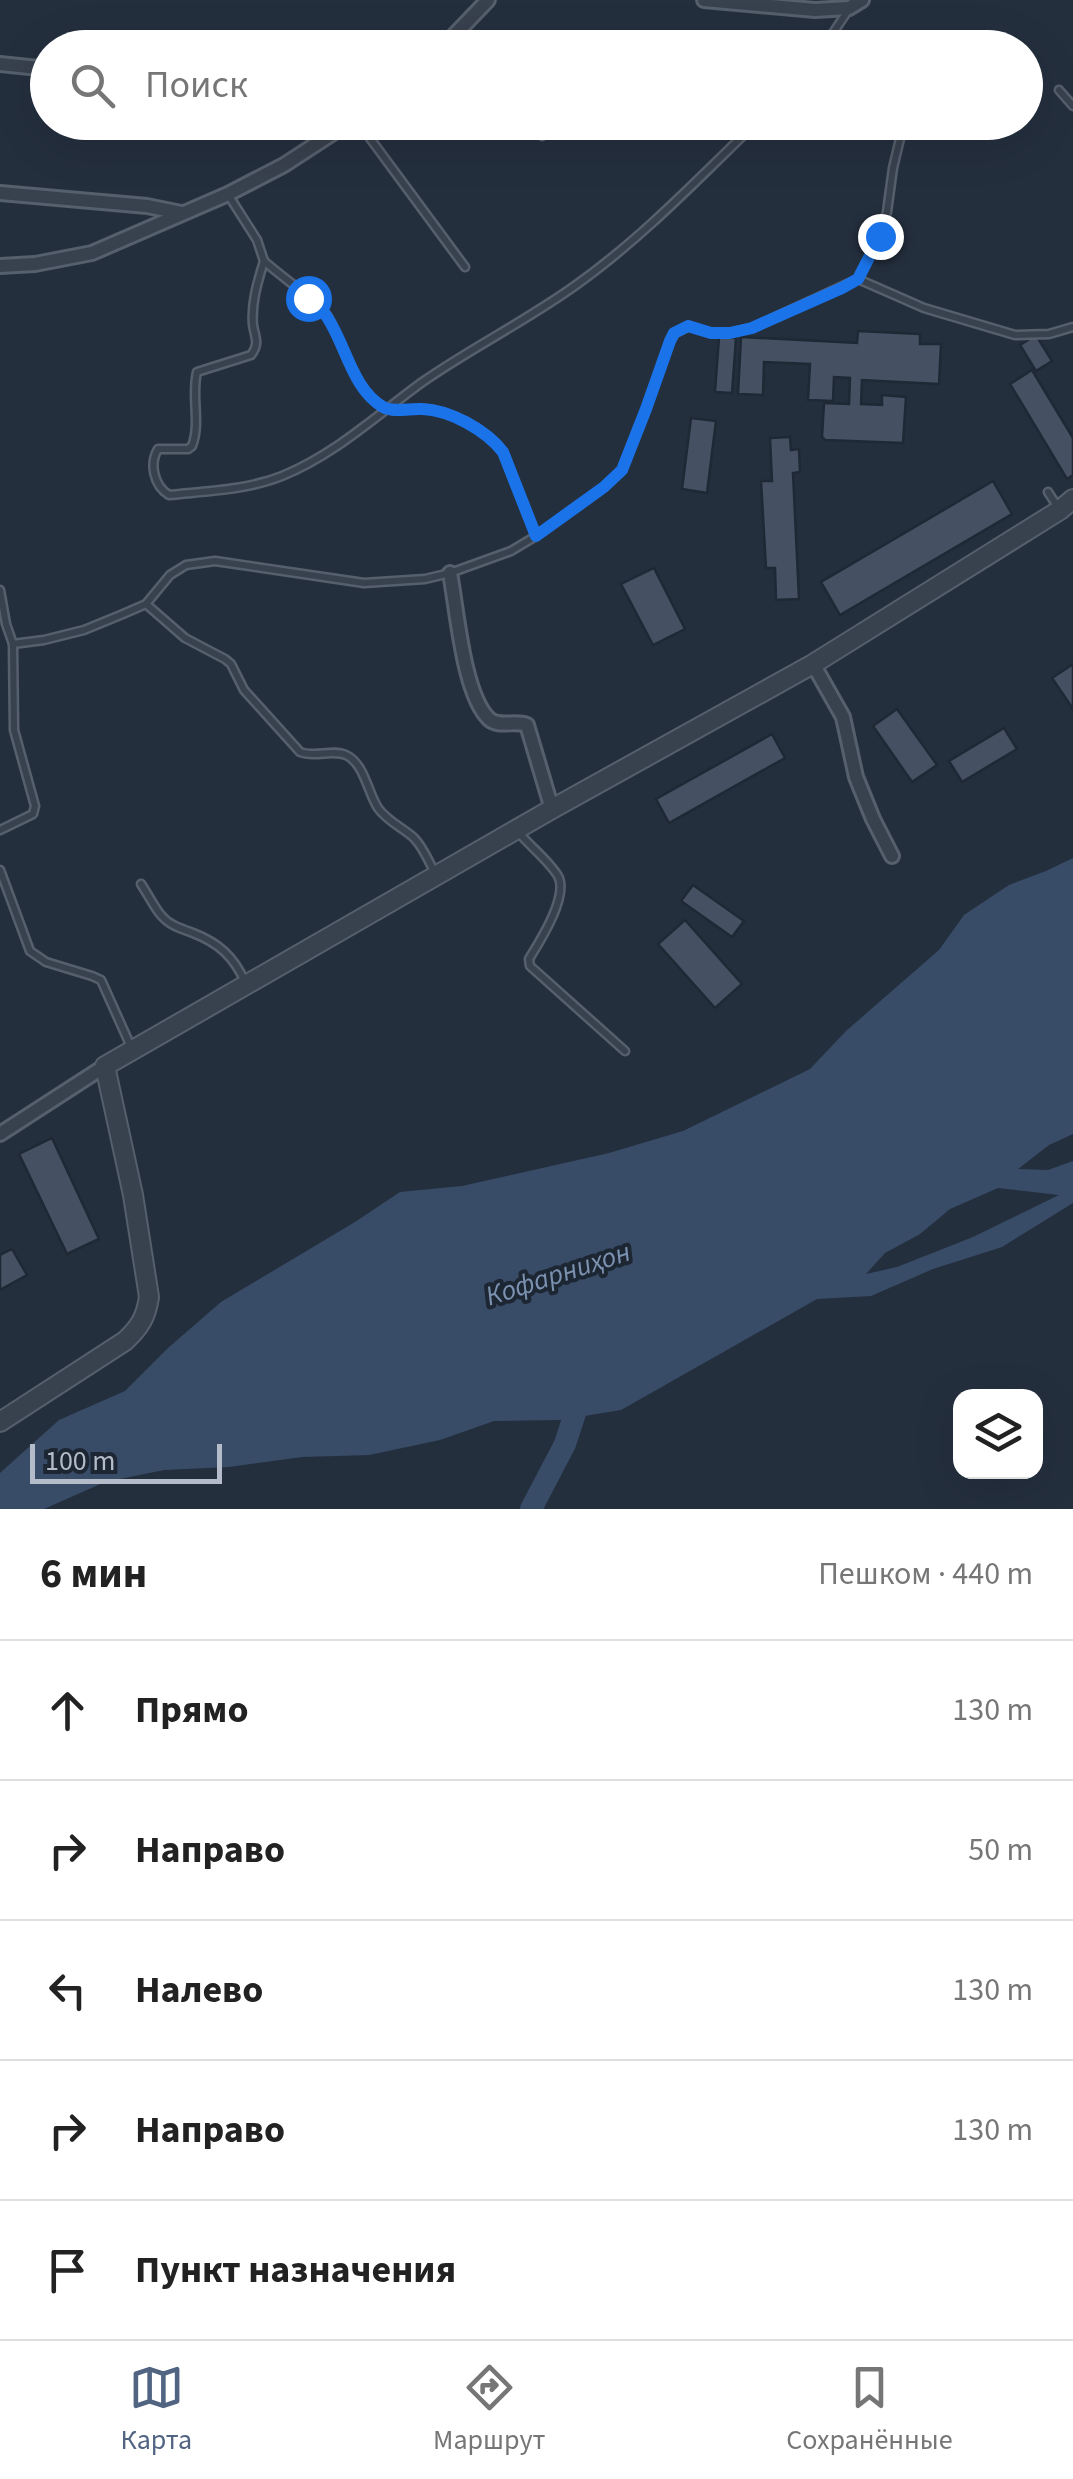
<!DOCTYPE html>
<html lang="ru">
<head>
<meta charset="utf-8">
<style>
  body { margin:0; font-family:"Source Sans 3",sans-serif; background:#f2f2f2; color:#222 }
  .controls { position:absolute; right:30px; bottom:30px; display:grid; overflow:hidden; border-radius:20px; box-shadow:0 10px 40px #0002 }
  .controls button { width:90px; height:90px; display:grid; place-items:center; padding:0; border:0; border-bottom:2px solid #e0e0e0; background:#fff; color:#222; font:50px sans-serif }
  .scale { position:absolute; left:30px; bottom:25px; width:192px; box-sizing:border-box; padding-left:10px; border:5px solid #b4bcc9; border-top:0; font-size:28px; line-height:35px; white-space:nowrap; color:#b4bcc9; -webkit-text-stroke:8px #1d2633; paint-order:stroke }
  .stop { position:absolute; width:30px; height:30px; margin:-22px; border:8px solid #1a73e8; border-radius:50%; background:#fff }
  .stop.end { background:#1a73e8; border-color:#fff; box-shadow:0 2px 10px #0008 }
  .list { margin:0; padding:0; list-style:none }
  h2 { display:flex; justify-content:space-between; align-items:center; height:130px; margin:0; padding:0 40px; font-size:42px }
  h2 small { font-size:32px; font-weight:400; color:#767676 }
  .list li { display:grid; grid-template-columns:65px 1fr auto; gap:30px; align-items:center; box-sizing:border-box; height:140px; padding:0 40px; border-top:2px solid #e0e0e0 }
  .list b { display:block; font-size:38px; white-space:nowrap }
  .list em { font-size:32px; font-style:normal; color:#767676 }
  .icon { flex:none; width:55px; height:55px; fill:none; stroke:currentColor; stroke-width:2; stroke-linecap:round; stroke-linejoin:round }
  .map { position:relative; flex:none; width:1073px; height:1509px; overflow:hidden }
  .search { position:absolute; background:#fff; box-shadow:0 10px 40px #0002; left:30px; right:30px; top:30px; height:110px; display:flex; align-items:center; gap:25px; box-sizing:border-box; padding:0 35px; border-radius:55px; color:#767676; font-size:38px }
  .sheet { height:830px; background:#fff }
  nav { display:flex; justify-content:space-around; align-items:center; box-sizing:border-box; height:140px; border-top:2px solid #e0e0e0; background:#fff; font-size:28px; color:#767676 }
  nav a { display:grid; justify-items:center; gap:5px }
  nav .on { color:#516482 }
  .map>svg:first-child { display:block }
  .water { fill:#394c67; fill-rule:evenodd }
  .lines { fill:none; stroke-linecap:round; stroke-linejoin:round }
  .river { stroke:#394c67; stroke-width:22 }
  .building { fill:#455162; stroke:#1f2835; stroke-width:2.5 }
  .service-casing { stroke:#565f6c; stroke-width:11 }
  .minor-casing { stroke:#565f6c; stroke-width:18 }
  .tertiary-casing { stroke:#565f6c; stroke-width:22 }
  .service { stroke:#38414e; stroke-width:6 }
  .minor { stroke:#38414e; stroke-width:12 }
  .tertiary { stroke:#38414e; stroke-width:18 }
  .route { stroke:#1a73e8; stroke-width:12 }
  .labels { text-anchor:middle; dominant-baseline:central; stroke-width:8; stroke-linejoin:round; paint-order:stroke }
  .water-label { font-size:28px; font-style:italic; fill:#7c92b1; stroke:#1d2633 }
</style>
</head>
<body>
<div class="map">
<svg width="1073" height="1509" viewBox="0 0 1073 1509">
  <rect width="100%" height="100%" fill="#242f3e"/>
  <path class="water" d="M 1073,858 L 1073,1134 L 1049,1145 L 1018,1169 L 1048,1170 L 1073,1161 L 1073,1203 L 1002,1247 L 933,1269 L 871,1296 L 817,1299 L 621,1410 L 560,1420 L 494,1421 L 440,1440 L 369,1455 L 302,1457 L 229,1467 L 164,1470 L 105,1482 L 44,1509 L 0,1509 L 0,1473 L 59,1420 L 125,1391 L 168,1348 L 221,1302 L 355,1222 L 400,1192 L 462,1186 L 609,1153 L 683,1131 L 810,1069 L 846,1031 L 939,950 L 964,915 L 1009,885 L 1046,871 ZM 998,1188 L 1059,1195 L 973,1237 L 897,1267 L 866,1274 L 885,1253 L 920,1234 L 950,1209 Z"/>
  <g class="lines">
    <path class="river" d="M 531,1509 L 565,1444 L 577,1407 L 574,1392"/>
  </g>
  <g class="building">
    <path d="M 858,331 L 920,334 L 920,344 L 941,344 L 939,384 L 862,380 L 861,404 L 882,405 L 882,395 L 906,397 L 903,443 L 825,440 L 822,437 L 824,403 L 849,404 L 850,378 L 834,377 L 833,401 L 808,400 L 810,364 L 764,362 L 763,395 L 738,394 L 741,337 L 857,343 Z"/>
    <path d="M 1036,335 L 1052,361 L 1036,371 L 1020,345 Z"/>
    <path d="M 719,337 L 736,338 L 732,393 L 715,392 Z"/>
    <path d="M 1032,370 L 1073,438 L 1073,475 L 1067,479 L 1010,384 Z"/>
    <path d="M 691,418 L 716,421 L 707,493 L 682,489 Z"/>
    <path d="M 790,437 L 791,450 L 799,449 L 800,472 L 793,473 L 799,599 L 776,600 L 775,568 L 766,568 L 761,481 L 772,481 L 770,438 Z"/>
    <path d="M 993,481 L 1012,514 L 840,615 L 821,582 Z"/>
    <path d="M 654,568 L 685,629 L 653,645 L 621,584 Z"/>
    <path d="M 1073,664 L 1073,709 L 1052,678 Z"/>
    <path d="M 897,709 L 937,765 L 912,782 L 873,726 Z"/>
    <path d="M 1004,728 L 1017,749 L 962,782 L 949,761 Z"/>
    <path d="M 772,734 L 785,758 L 669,823 L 656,799 Z"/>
    <path d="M 693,885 L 744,921 L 732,937 L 681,901 Z"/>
    <path d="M 685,920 L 742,984 L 715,1008 L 658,944 Z"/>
    <path d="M 52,1138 L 99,1239 L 67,1254 L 19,1154 Z"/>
    <path d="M 12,1249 L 27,1275 L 0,1290 L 0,1255 Z"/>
  </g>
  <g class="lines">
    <defs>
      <g id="service">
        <path d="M 823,48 L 849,9"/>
        <path d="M 1059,90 L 1073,106"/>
        <path d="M 358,122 L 465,267"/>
        <path d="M 527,122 L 542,136"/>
        <path d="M 229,196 L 257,240 L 264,261"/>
        <path d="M 858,279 L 924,308 L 1015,335 L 1049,334 L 1073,327"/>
        <path d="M 1048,492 L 1059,509"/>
        <path d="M 536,536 L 503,452 C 486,430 451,410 423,409 C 412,408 395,413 385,408 C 356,395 343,343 328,317 C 319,302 279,275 264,261 C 258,281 251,302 253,325 C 255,338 260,343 251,355 L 197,372 C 191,396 201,423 192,446 L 188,449 L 158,449 C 149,464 154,486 169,495 C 207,491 247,490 282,476 C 334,455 376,416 421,383 C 471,348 526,321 576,285 C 642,238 698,179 757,122"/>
        <path d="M 0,590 L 6,624 L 13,644 L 14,730 L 35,806 L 33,814 L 0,830"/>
        <path d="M 146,604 L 185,638 L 225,659 L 231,664 L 244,690 L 300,752 C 315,758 332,749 346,755 C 364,763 368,793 378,808 C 387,821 403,828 414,838 C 423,847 428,860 434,871"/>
        <path d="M 13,644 L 44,640 L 84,630 L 123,614 L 146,604 L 170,575 L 186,565 L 215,561 L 364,583 L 425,579 L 450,573 L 511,551 L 536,536 L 604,487 L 622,470 L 646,409 L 670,341 L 675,333 L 689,326 L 711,333 L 729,333 L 752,328 L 858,279 L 880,236 L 887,212 L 893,168 L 904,122"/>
        <path d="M 519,833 C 531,847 549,861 558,876 C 569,896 540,941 529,959 L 530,966 L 625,1051"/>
        <path d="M 0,870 L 30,951 L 46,962 L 92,976 L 101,980 L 132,1049"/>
        <path d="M 141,884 C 150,897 157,915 170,923 C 177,928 186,930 193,933 C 219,943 234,957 245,982"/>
      </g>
      <g id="minor">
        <path d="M 704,0 L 815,10 L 849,8 L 862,0"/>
        <path d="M 442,48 L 488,0"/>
        <path d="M 0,64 L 48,69"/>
        <path d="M 0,193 L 147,206 L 181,213"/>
        <path d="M 0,266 L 35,264 L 92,253 L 228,194 L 284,165 L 350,122"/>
        <path d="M 450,573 C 457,609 463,694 489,719 C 498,728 515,720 527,725 L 552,809"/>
        <path d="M 813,664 L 843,717 L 856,777 L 873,819 L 892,856"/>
        <path d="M 0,1134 L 105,1066"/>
      </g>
      <path id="tertiary" d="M 0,1422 L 125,1341 C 140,1327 146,1317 149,1297 L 133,1195 L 105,1066 L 552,809 L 813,664 L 1060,510 L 1073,499"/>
    </defs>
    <use href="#service" class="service-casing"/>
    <use href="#minor" class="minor-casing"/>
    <use href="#tertiary" class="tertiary-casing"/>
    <use href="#service" class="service"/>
    <use href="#minor" class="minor"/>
    <use href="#tertiary" class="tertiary"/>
  </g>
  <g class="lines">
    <path class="route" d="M 308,298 C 314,303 321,308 325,314 C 346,343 351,388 383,407 C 394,413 410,408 422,409 C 450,410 486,430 503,452 L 536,536 L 604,487 L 622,470 L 646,409 L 670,341 L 674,333 L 688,326 L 711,333 L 730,333 L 752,328 L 842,288 L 858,279 L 880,236"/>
  </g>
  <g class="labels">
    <g class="water-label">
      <text transform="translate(558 1274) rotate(-18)">Кофарниҳон</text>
    </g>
  </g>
</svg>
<div class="controls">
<button><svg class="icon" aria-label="layers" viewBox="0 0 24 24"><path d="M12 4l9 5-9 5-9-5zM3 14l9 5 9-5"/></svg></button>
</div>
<div class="scale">100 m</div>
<div class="stop" style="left:308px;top:298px"></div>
<div class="stop end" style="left:880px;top:236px"></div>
<div class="search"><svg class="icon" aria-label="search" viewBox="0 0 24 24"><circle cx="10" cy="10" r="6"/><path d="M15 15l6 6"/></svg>Поиск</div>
</div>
<section class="sheet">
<h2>6 мин<small>Пешком · 440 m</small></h2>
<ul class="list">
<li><svg class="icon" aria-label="ahead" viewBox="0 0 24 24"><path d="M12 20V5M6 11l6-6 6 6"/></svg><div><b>Прямо</b></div><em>130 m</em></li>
<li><svg class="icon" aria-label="right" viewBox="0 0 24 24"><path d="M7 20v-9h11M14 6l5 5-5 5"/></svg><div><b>Направо</b></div><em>50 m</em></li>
<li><svg class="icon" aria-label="left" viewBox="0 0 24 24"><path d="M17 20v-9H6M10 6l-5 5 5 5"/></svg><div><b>Налево</b></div><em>130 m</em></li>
<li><svg class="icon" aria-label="right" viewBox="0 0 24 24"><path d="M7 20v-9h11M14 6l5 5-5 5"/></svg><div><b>Направо</b></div><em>130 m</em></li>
<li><svg class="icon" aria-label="arrive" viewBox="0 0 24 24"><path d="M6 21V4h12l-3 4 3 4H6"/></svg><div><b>Пункт назначения</b></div></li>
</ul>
</section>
<nav>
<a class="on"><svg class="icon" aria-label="map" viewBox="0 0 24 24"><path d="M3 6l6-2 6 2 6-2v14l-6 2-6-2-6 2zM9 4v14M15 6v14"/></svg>Карта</a>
<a><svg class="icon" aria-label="directions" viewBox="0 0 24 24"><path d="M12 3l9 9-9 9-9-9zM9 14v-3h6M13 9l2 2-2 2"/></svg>Маршрут</a>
<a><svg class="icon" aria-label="saved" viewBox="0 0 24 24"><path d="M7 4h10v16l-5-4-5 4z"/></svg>Сохранённые</a>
</nav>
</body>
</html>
